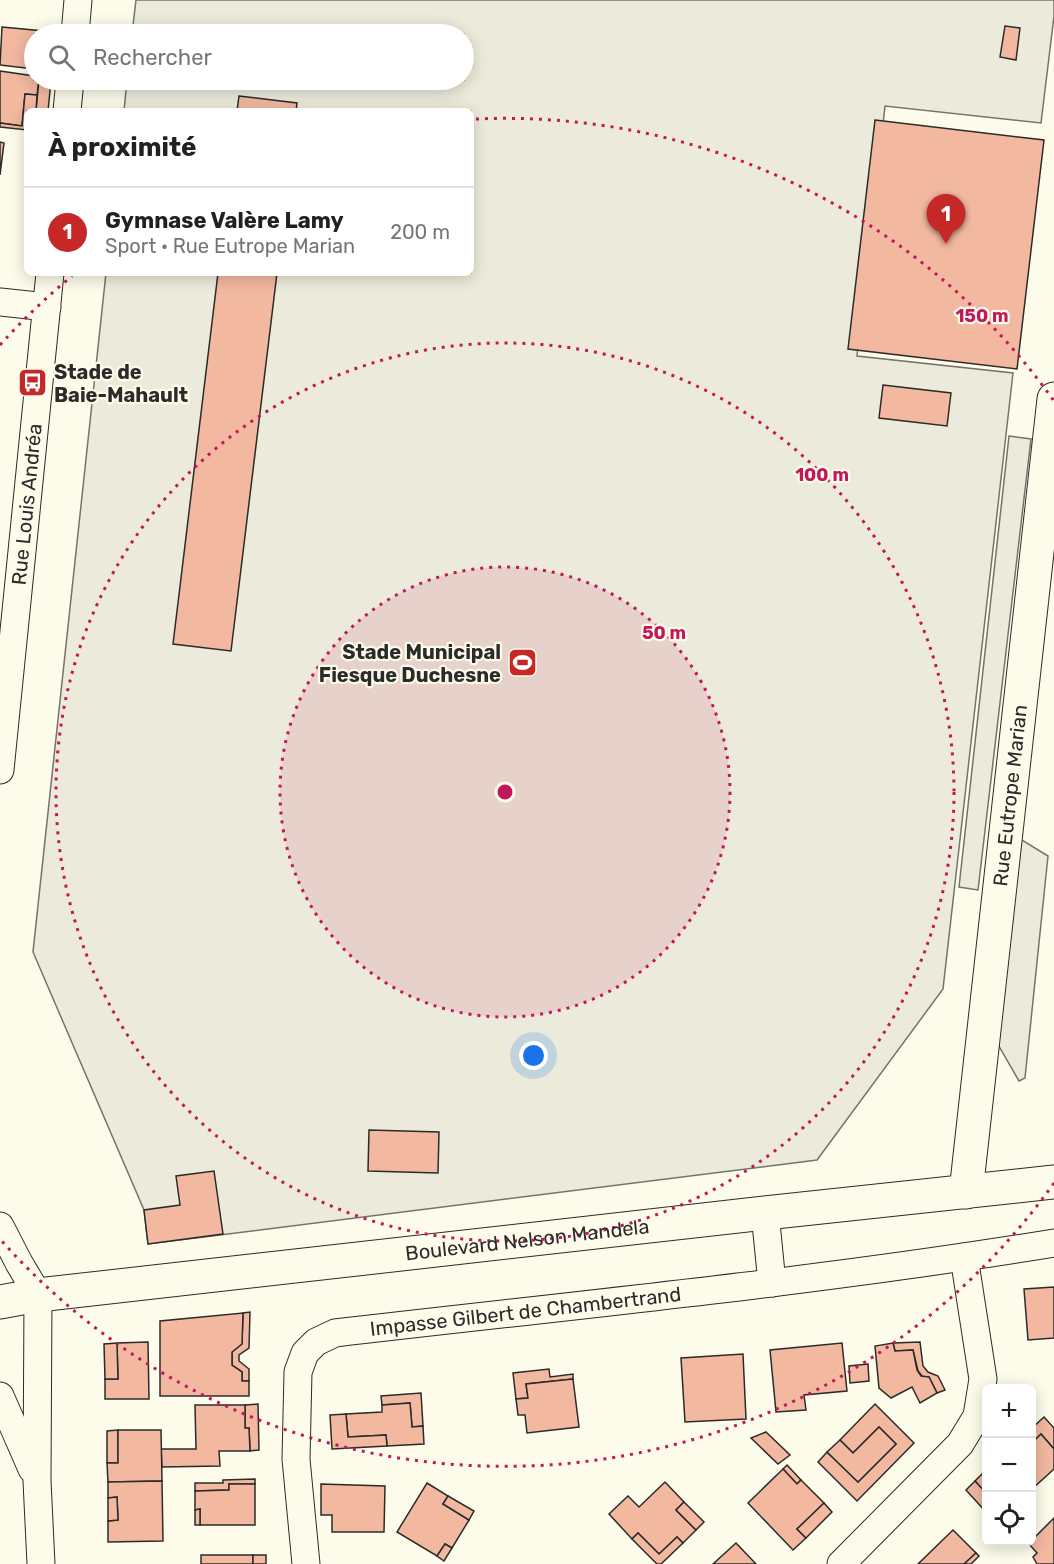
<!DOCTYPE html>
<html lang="fr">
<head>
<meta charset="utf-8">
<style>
  body { margin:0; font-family:Rubik,sans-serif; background:#f2f2f2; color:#202124 }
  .controls { position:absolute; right:18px; bottom:18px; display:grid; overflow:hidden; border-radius:9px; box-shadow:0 3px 15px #0003 }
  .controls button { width:54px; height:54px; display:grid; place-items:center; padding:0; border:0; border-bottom:2px solid #e0e0e0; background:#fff; color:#202124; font:30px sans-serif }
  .you { position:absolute; left:534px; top:1056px; width:21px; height:21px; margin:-15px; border:4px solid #fff; border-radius:50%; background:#1a73e8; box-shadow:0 0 0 9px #1a73e833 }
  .badge { display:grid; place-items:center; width:39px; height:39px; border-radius:50%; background:#c62828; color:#fff; font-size:20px; font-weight:700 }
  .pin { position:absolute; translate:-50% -50px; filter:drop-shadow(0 2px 3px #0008) }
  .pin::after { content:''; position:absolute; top:32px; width:21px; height:18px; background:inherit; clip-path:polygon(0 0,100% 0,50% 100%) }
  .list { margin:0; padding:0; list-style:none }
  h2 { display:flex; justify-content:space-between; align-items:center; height:78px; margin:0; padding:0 24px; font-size:26px }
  h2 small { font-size:20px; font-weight:400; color:#757577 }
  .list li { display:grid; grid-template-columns:39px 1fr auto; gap:18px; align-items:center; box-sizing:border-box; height:90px; padding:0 24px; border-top:2px solid #e0e0e0 }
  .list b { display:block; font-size:22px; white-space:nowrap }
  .list p { margin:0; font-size:20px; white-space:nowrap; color:#757577 }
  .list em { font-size:20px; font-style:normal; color:#757577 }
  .icon { flex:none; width:33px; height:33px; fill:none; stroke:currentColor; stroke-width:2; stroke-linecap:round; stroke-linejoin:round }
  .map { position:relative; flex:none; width:1054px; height:1564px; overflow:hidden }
  .search { position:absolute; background:#fff; box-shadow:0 3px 15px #0003; left:24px; top:24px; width:450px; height:66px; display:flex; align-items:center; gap:15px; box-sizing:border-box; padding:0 21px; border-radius:33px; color:#757577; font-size:22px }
  .panel { position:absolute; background:#fff; box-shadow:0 3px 15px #0003; left:24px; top:108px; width:450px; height:168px; border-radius:9px }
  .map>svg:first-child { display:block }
  .green { fill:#ecebdb; stroke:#74746e; stroke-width:1.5 }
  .parking { fill:#eceadb; stroke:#74746e; stroke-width:1.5 }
  .building { fill:#f2b8a0; stroke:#2b2b2b; stroke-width:1.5 }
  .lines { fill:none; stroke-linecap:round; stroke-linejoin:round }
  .street-casing { stroke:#2b2b2b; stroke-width:29 }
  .secondary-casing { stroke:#2b2b2b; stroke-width:35 }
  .primary-casing { stroke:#2b2b2b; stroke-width:35 }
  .street { stroke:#fdfbea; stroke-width:27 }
  .secondary { stroke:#fdfbea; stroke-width:33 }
  .primary { stroke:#fdfbea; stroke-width:33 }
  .ring { fill:none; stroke:#c2185b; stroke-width:3; stroke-dasharray:3 6 }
  .labels { text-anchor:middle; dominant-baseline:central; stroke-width:4.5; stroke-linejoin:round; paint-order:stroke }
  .poi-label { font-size:20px; font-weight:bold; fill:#2b2b2b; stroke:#fdfbea; text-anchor:start }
  .street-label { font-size:20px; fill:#2b2b2b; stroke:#fdfbea }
  .centre { fill:#c2185b; stroke:#fdfbea; stroke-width:3 }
  .ring-label { font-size:18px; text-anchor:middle; font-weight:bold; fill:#c2185b; stroke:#fdfbea; stroke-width:4.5; stroke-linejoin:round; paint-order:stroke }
</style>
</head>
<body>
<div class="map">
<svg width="1054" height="1564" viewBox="0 0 1054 1564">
  <rect width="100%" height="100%" fill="#fdfbea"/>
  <path class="green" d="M 136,0 L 1054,0 L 1054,16 L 1041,123 L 885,106 L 857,356 L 1013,373 L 943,989 L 817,1160 L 148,1244 L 144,1210 L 33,952 L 106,273 L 471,273 L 471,111 L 124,111 L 127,80 L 464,80 L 464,34 L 132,34 Z"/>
  <g class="parking">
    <path d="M 1009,436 L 1031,439 L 978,890 L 959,887 Z"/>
    <path d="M 1012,834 L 1048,856 L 1025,1078 L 1019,1081 L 992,1034 Z"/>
  </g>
  <g class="building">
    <path d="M 1005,26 L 1020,28 L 1016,60 L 1000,57 Z"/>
    <path d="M 2,27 L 44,31 L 43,34 L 34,34 L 34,69 L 0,65 Z"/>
    <path d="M 0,71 L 34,76 L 34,80 L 39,80 L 37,95 L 25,94 L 22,126 L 0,123 Z"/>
    <path d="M 39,80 L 51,81 L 48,111 L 36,110 Z"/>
    <path d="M 25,94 L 37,95 L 36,111 L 27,111 L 27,130 L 0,127 L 0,123 L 22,126 Z"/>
    <path d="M 239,96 L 297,103 L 296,111 L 237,111 Z"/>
    <path d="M 875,120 L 1044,140 L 1017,369 L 848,349 Z"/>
    <path d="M 0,142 L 4,143 L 0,175 Z"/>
    <path d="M 218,273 L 277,273 L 231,651 L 173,644 Z"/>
    <path d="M 883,385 L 951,393 L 947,426 L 879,418 Z"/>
    <path d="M 369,1130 L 439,1132 L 438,1173 L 368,1171 Z"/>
    <path d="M 214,1171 L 223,1234 L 148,1244 L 144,1210 L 180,1205 L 176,1176 Z"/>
    <path d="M 1054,1287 L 1054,1338 L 1028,1340 L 1024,1289 Z"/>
    <path d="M 250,1312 L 249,1348 L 239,1355 L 239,1361 L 249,1369 L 249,1381 L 242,1381 L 242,1372 L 232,1365 L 232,1352 L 242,1344 L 243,1313 Z"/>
    <path d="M 243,1313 L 242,1344 L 232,1352 L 232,1365 L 242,1372 L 242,1381 L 249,1381 L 249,1396 L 160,1396 L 160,1321 Z"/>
    <path d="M 148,1342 L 149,1399 L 105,1399 L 105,1379 L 118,1379 L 117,1343 Z"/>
    <path d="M 920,1342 L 923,1366 L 928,1372 L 938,1376 L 945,1390 L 937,1393 L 929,1377 L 923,1377 L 918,1371 L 913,1350 L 895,1351 L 893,1343 Z"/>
    <path d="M 117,1343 L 118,1379 L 105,1379 L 104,1344 Z"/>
    <path d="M 842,1343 L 847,1391 L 804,1395 L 806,1410 L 776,1412 L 770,1350 Z"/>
    <path d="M 893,1343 L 895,1351 L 913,1350 L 917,1370 L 921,1376 L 929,1377 L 937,1393 L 920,1403 L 912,1387 L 891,1398 L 879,1388 L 875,1346 Z"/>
    <path d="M 743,1354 L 746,1419 L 685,1422 L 681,1358 Z"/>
    <path d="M 868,1364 L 869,1381 L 850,1383 L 849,1366 Z"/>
    <path d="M 549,1369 L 550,1377 L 573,1374 L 573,1379 L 526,1384 L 528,1398 L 516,1399 L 513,1373 Z"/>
    <path d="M 573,1379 L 579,1427 L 527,1433 L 525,1415 L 518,1415 L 516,1399 L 528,1398 L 526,1384 Z"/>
    <path d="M 421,1393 L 423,1426 L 412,1427 L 410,1403 L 382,1405 L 381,1396 Z"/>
    <path d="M 410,1403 L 412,1427 L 423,1426 L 424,1444 L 387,1446 L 386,1435 L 348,1437 L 346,1414 L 382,1412 L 382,1405 Z"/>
    <path d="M 258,1404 L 259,1450 L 250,1451 L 249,1428 L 245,1428 L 245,1405 Z"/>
    <path d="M 875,1404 L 914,1443 L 857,1501 L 818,1462 L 827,1452 L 858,1482 L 896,1444 L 879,1427 L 853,1453 L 840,1440 Z"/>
    <path d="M 195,1405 L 245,1405 L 245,1428 L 249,1428 L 250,1451 L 219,1451 L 220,1466 L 162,1467 L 161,1449 L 196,1449 Z"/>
    <path d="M 346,1414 L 348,1437 L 386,1435 L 387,1446 L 332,1449 L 330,1415 Z"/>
    <path d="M 1044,1417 L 1054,1428 L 1054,1449 L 1041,1434 L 1032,1443 L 1032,1428 Z"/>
    <path d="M 879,1427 L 896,1444 L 858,1482 L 827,1452 L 840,1440 L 853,1453 Z"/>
    <path d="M 118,1430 L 118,1463 L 107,1463 L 107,1431 Z"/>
    <path d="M 118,1430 L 161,1430 L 162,1481 L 108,1482 L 107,1463 L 118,1463 Z"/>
    <path d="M 766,1432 L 790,1455 L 778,1464 L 751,1438 Z"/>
    <path d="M 1041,1434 L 1054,1449 L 1054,1469 L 1032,1489 L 1032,1443 Z"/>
    <path d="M 787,1465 L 801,1480 L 797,1484 L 783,1469 Z"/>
    <path d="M 783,1469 L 797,1484 L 801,1480 L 824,1503 L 797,1529 L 806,1538 L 793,1550 L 748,1503 Z"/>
    <path d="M 986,1470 L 986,1493 L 975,1481 Z"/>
    <path d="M 255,1479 L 255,1484 L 229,1484 L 229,1490 L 195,1491 L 195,1483 L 223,1483 L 223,1480 Z"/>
    <path d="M 162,1481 L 163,1541 L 108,1542 L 108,1521 L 118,1520 L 117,1497 L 108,1498 L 108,1482 Z"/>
    <path d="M 975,1481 L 986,1493 L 986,1512 L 966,1490 Z"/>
    <path d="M 665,1482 L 684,1502 L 676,1510 L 696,1530 L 683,1543 L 677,1537 L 659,1554 L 638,1533 L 632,1539 L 609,1514 L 628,1496 L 639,1507 Z"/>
    <path d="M 427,1483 L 448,1496 L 443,1504 L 469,1520 L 452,1548 L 445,1544 L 437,1556 L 397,1532 Z"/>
    <path d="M 229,1484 L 255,1484 L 255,1525 L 200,1525 L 200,1509 L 195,1510 L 195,1491 L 229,1490 Z"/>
    <path d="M 321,1484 L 385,1486 L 384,1532 L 332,1532 L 332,1515 L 321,1515 Z"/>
    <path d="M 448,1496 L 474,1511 L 469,1520 L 443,1504 Z"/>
    <path d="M 117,1497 L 118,1520 L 108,1521 L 108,1498 Z"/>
    <path d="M 684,1502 L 704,1522 L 696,1530 L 676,1510 Z"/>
    <path d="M 824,1503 L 832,1512 L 806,1538 L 797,1529 Z"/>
    <path d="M 200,1509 L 200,1525 L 195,1525 L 195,1510 Z"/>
    <path d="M 1054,1518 L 1054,1564 L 1037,1564 L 1033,1557 L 1037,1553 L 1028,1543 L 1032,1542 L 1032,1540 Z"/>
    <path d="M 953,1530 L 976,1553 L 964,1564 L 918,1564 Z"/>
    <path d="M 638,1533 L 659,1554 L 677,1537 L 683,1543 L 661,1564 L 657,1564 L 632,1539 Z"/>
    <path d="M 736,1543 L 756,1564 L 713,1564 Z"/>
    <path d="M 445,1544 L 452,1548 L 444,1561 L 437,1556 Z"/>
    <path d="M 976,1553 L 979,1556 L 971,1564 L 964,1564 Z"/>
    <rect x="201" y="1555" width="52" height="9"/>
    <rect x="253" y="1555" width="13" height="9"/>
  </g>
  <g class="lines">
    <defs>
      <g id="street">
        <path d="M 75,34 L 78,0"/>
        <path d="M 67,111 L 70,80"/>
        <path d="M 0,302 L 47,307"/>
        <path id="s1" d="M 0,770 L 50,273"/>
        <path d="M 765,1213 L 772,1283"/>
        <path d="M 0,1226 L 19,1263 L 38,1295 L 37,1481 L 41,1564"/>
        <path d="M 0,1396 L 32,1469"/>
        <path id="s2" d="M 306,1564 L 296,1459 L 298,1372 L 305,1353 L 316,1342 L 335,1333 C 575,1305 815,1282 1054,1243"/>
        <path d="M 841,1564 L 960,1444 L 977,1416 L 983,1379 L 964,1257"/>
      </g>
      <g id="secondary">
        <path id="s3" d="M 966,1192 L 1054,399"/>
      </g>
      <g id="primary">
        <path id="s4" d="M 0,1302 L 38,1295 L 765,1213 L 1054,1182"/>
      </g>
    </defs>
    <use href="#street" class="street-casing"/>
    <use href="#secondary" class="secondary-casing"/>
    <use href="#primary" class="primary-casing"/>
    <use href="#street" class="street"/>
    <use href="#secondary" class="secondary"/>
    <use href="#primary" class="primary"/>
  </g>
  <circle cx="505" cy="792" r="225" fill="#c2185b" fill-opacity=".12"/>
  <g class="ring">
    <circle cx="505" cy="792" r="225"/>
    <circle cx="505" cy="792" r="449"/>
    <path d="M1054 1183A674 674 0 0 1 0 1239M0 345A674 674 0 0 1 72 276M476 119A674 674 0 0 1 1054 401"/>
  </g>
  <defs>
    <symbol id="bus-square" viewBox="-11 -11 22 22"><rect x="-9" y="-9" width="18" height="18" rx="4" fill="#c62828" stroke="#fdfbea"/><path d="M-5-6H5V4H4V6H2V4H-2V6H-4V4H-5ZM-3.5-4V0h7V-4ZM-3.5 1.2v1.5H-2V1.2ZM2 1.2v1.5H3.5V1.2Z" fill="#fff"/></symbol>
    <symbol id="stadium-square" viewBox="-11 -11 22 22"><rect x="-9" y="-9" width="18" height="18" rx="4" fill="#c62828" stroke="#fdfbea"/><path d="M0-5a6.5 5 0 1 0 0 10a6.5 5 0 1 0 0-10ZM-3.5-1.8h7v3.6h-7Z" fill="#fff"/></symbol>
  </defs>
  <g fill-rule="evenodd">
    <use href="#bus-square" x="16" y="366" width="33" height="33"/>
    <use href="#stadium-square" x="506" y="646" width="33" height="33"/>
  </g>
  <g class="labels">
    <g class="poi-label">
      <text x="54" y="372">Stade de<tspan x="54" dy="23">Baie-Mahault</tspan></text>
      <text x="501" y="652" text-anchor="end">Stade Municipal<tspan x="501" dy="23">Fiesque Duchesne</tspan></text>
    </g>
    <g class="street-label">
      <text stroke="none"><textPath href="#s1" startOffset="267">Rue Louis Andréa</textPath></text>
      <text stroke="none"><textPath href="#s3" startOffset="399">Rue Eutrope Marian</textPath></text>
      <text stroke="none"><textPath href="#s4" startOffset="531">Boulevard Nelson Mandela</textPath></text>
      <text stroke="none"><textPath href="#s2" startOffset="441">Impasse Gilbert de Chambertrand</textPath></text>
    </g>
  </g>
  <circle cx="505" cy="792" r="9" class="centre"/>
  <g class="ring-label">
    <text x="982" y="322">150 m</text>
    <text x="822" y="481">100 m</text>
    <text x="664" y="639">50 m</text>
  </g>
</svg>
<div class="controls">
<button>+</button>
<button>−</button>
<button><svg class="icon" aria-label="locate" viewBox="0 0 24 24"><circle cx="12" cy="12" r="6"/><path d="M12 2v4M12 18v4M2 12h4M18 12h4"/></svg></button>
</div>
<div class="you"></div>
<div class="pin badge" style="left:946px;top:244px">1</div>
<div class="search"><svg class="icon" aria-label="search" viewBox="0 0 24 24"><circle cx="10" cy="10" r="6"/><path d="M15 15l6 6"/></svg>Rechercher</div>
<section class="panel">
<h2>À proximité<small></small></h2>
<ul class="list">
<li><span class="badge">1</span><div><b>Gymnase Valère Lamy</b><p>Sport · Rue Eutrope Marian</p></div><em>200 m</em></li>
</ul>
</section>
</div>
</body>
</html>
